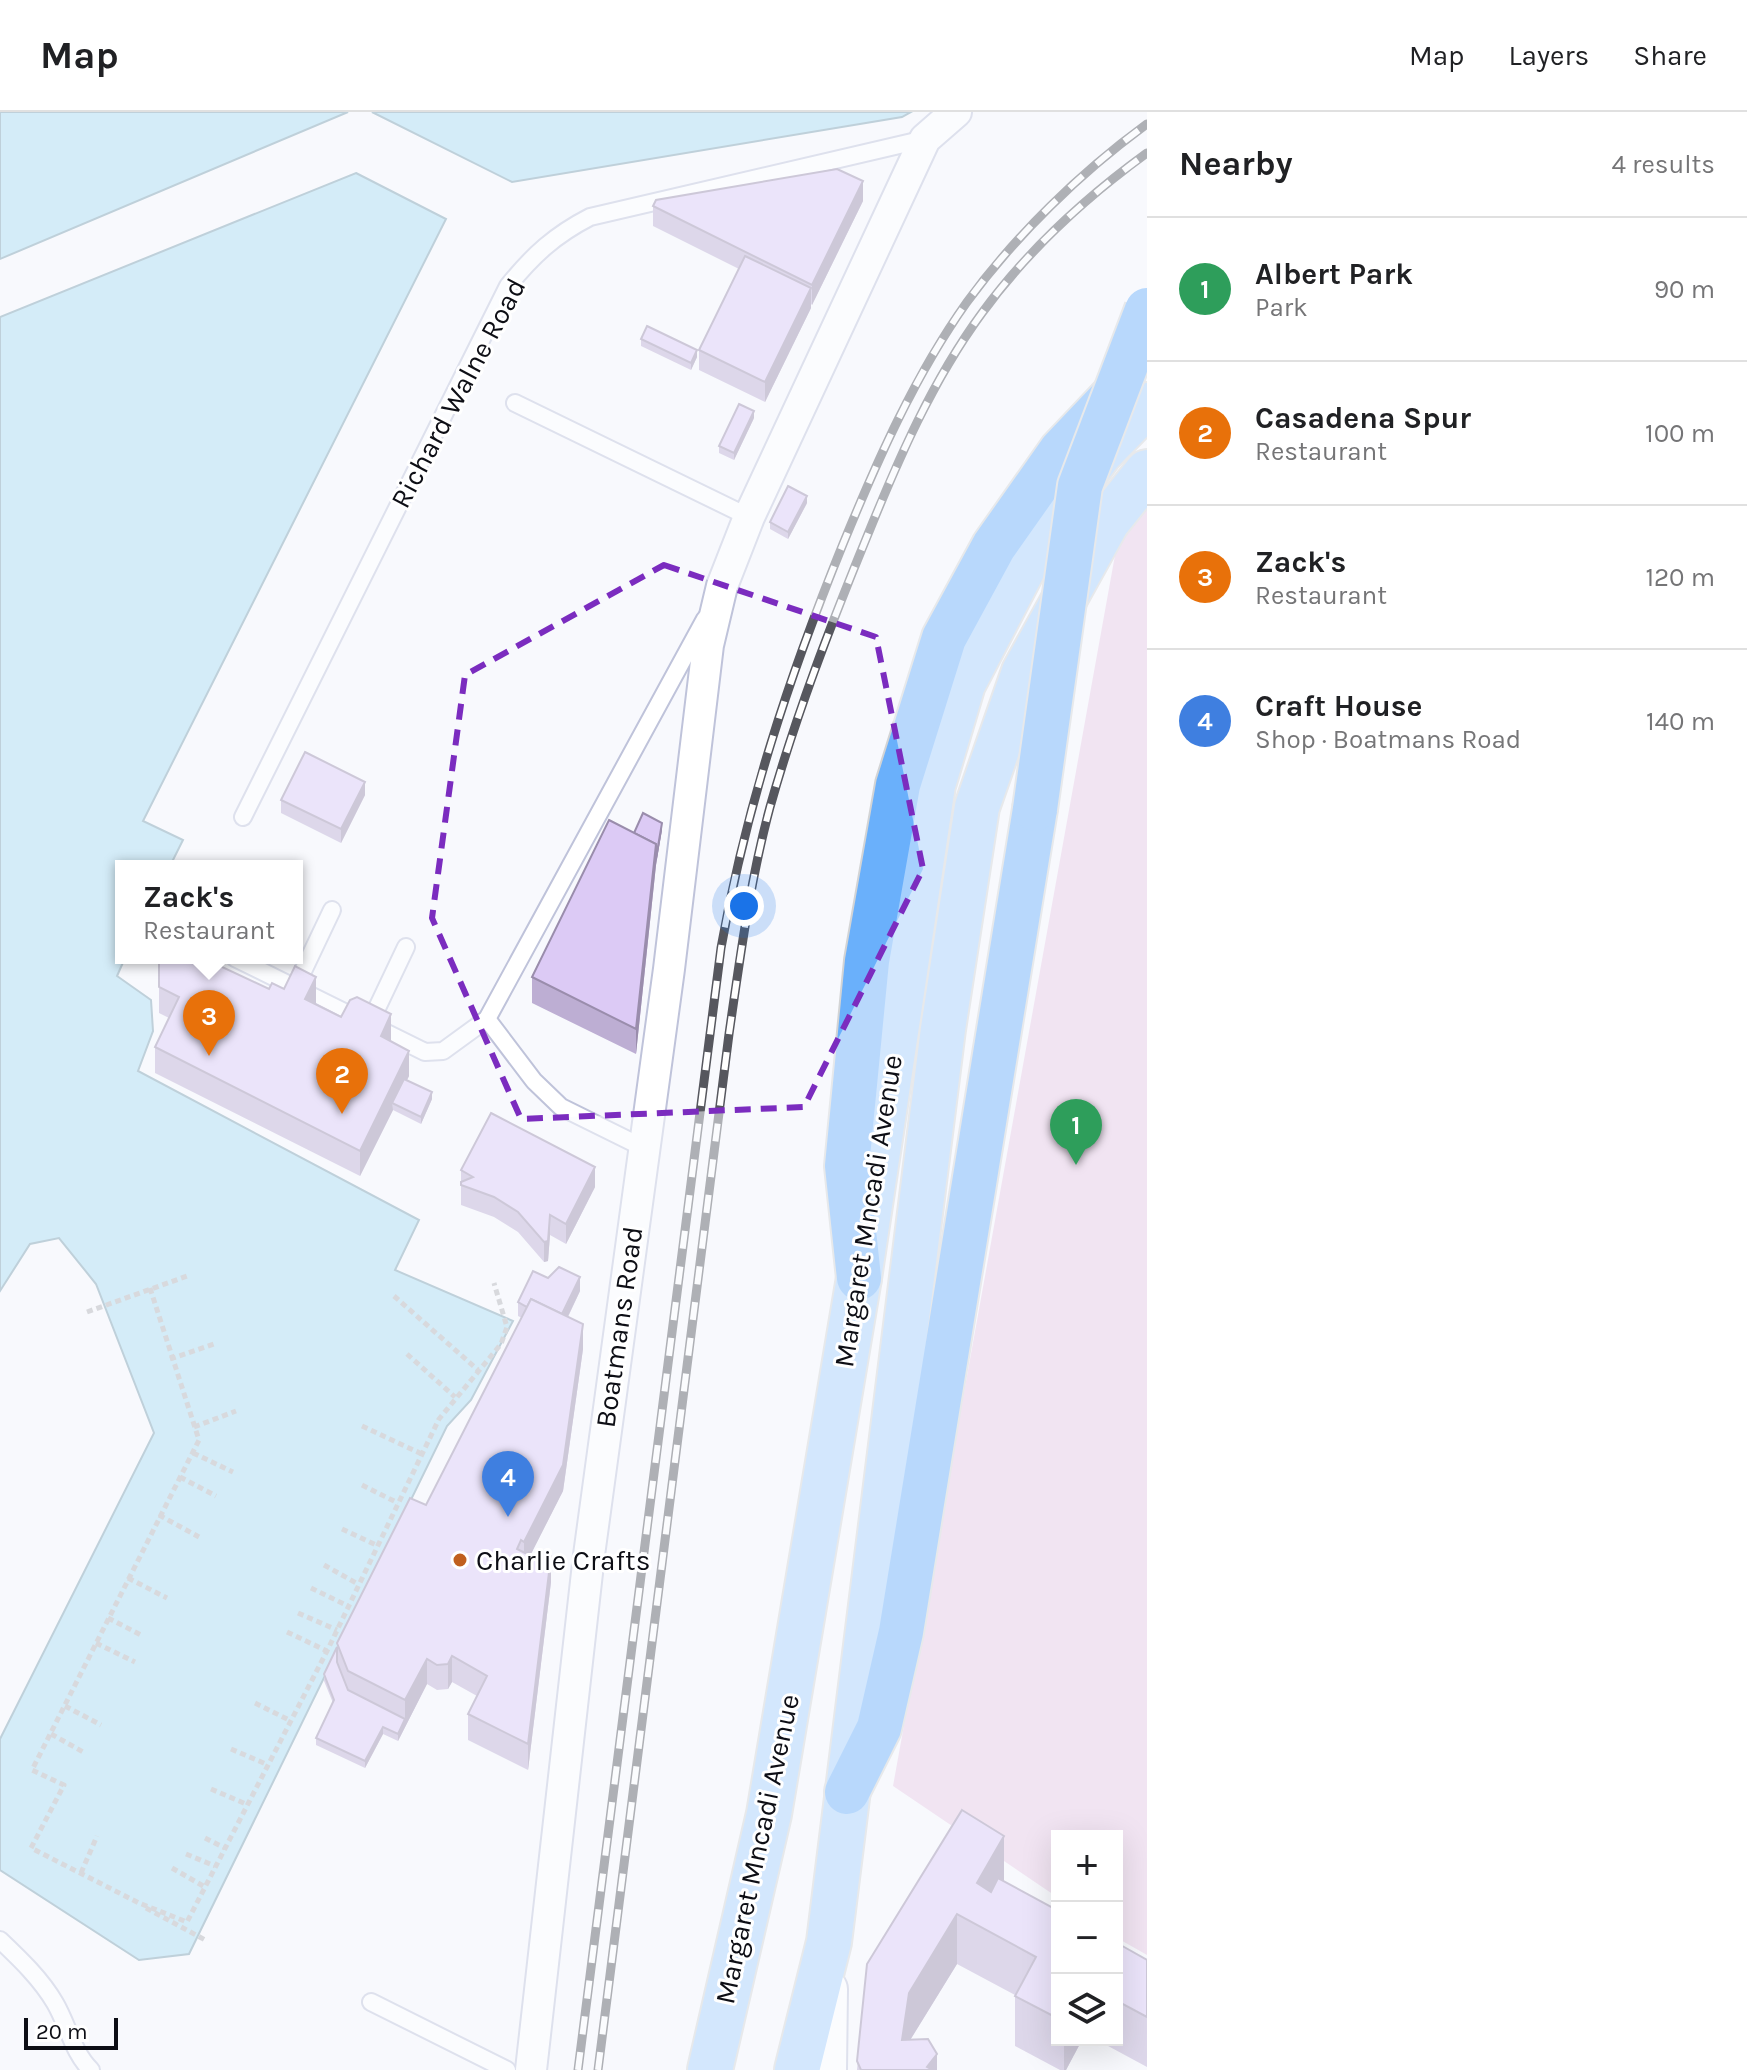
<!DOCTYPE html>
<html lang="en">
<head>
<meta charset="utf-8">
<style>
  body { margin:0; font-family:Karla,sans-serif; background:#f2f2f2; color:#202124 }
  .controls { position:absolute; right:24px; bottom:24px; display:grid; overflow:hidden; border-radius:0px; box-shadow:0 8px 32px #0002 }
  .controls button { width:72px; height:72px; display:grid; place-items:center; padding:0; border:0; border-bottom:2px solid #e0e0e0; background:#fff; color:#202124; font:40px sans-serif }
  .scale { position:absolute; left:24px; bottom:20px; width:94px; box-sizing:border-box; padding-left:8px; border:4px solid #0d0e15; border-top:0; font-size:22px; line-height:28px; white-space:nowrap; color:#0d0e15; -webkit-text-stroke:6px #fff; paint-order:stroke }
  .you { position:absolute; left:744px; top:794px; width:28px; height:28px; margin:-20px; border:6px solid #fff; border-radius:50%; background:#1a73e8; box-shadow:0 0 0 12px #1a73e833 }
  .badge { display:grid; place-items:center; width:52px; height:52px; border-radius:50%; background:#ea580c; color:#fff; font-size:26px; font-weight:700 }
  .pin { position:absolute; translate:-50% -66px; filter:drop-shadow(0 2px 4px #0008) }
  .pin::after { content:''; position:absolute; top:42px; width:28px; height:24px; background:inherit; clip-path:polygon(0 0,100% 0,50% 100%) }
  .popup { position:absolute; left:115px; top:748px; width:188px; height:104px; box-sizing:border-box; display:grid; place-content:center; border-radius:0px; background:#fff; filter:drop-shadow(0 2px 6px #0005); font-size:26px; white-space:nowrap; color:#757577 }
  .popup b { font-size:30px; color:#202124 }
  .popup::after { content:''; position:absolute; left:50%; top:100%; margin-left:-16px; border:16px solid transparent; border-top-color:#fff }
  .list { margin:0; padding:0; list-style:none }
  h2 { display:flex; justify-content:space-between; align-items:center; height:104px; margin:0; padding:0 32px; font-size:34px }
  h2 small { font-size:26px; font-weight:400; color:#757577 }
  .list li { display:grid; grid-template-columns:52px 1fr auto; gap:24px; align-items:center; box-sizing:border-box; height:144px; padding:0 32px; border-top:2px solid #e0e0e0 }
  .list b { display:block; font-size:30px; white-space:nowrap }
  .list p { margin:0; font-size:26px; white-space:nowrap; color:#757577 }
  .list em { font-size:26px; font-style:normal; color:#757577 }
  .icon { flex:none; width:44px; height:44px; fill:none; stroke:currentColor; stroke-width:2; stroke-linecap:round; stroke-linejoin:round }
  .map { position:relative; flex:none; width:1147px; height:1958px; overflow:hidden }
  header { display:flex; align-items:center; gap:48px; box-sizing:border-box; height:112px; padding:0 40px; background:#fff; border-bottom:2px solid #e0e0e0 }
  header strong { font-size:38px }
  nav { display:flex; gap:44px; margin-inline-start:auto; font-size:28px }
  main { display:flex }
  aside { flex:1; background:#fff }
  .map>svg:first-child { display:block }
  .green { fill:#e9cbe5 }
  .water { fill:#a8dcf1; stroke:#7a9eaf; stroke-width:2 }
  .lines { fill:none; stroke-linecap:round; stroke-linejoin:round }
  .service-casing { stroke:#bfc3da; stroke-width:20 }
  .minor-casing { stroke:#bfc3da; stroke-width:34 }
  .tertiary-casing { stroke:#bfc3da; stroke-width:42 }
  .primary-casing { stroke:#d3d4d5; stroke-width:48 }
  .motorway-casing { stroke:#d3d4d5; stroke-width:48 }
  .path { stroke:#b1b2b7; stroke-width:5; stroke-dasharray:6 4; stroke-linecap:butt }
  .service { stroke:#fff; stroke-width:16 }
  .minor { stroke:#fff; stroke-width:30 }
  .tertiary { stroke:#fff; stroke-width:38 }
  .primary { stroke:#a6d0fd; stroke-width:44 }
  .motorway { stroke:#6ab0fb; stroke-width:44 }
  .rail-casing { stroke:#56575e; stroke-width:9 }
  .rail { stroke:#fff; stroke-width:6; stroke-dasharray:18; stroke-linecap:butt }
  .motorway-bridge-casing { stroke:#d3d4d5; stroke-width:48; stroke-linecap:butt }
  .motorway-bridge { stroke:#6ab0fb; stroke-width:44 }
  .wall { fill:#bdaed3 }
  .shaded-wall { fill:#9a8dac }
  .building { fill:#dccaf5; stroke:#9a8dac; stroke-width:2 }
  .marked { fill:none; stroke:#7b2cbf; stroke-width:6; stroke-dasharray:16 10; stroke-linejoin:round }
  .poi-dot { fill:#c05f1e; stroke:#fff; stroke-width:3 }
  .labels { text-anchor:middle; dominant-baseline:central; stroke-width:6; stroke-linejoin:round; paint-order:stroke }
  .street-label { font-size:28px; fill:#0d0e15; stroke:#fff }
  .poi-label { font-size:28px; fill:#0d0e15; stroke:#fff; text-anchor:start }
</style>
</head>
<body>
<header>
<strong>Map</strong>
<nav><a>Map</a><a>Layers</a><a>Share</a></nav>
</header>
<main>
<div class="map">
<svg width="1147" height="1958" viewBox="0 0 1147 1958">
  <rect width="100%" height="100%" fill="#f8f9fd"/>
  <path class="green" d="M 1147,396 L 1147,1843 L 1117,1826 L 1117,1724 L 1057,1724 L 1057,1785 L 893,1674 L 1117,432 Z"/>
  <g class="water">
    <path d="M 0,0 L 348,0 L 0,147 Z"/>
    <path d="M 372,0 L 911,0 L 902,5 L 512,70 Z"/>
    <path d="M 356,61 L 446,107 L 143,709 L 183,728 L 170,754 L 121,754 L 121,846 L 125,846 L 117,864 L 151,888 L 153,919 L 138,959 L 419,1108 L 395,1158 L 513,1209 L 471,1288 L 447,1314 L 189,1842 L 139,1848 L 0,1758 L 0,1627 L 154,1321 L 96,1172 L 59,1126 L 30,1132 L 0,1179 L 0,205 Z"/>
  </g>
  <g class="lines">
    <defs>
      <g id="service">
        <path d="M 515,291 L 749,405"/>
        <path d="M 243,705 L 508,174 C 533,143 555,123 590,105 L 925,27"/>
        <path d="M 235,846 L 425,940 L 443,939 L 487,907 L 705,507"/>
        <path d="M 295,876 L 332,798"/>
        <path d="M 487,907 L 534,969 L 561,995 L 644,1036"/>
        <path d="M 369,913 L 406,835"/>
        <path d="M 0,1828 C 20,1847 41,1867 55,1891 C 68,1913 73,1941 91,1958"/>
        <path d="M 371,1890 L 507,1958"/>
      </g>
      <path id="minor" d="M 531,1958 L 589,1443 L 669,857 L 708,533 L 722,474 L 749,405 L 925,27 L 956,0"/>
      <path id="tertiary" d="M 827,1958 L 828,1877"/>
      <g id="primary">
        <path d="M 710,1958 L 769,1702 L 859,1166 L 933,673 L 963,572 L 1042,420 L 1100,341 L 1147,293"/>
        <path d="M 797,1958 L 829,1830 L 943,917 L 977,695 L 1024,560 L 1107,410 L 1147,360"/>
      </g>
      <g id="motorway">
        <path d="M 859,1166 L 847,1054 L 867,849 L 898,673 L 944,526 L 994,434 L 1061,339 L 1117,280"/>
        <path d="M 847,1680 L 879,1616 L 901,1520 L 1035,697"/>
      </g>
    </defs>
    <use href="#service" class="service-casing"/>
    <use href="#minor" class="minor-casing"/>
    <use href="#tertiary" class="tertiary-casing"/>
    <use href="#primary" class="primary-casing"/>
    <use href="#motorway" class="motorway-casing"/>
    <g class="path">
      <path d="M 150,1176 L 199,1328 L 32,1658 L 64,1673 L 31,1736 L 139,1791 L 187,1810 L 327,1539 L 439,1307 L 501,1232 L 507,1215 L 494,1171"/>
      <path d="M 394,1184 L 478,1258"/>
      <path d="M 87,1200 L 190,1163"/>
      <path d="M 407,1242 L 455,1285"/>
      <path d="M 170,1247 L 214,1232"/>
      <path d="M 362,1314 L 422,1342"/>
      <path d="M 194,1315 L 236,1299"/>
      <path d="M 193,1341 L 233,1360"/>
      <path d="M 180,1365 L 216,1384"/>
      <path d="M 362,1373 L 398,1391"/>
      <path d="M 159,1403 L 199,1425"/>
      <path d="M 342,1417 L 376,1433"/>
      <path d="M 324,1453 L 358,1472"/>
      <path d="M 128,1466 L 167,1486"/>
      <path d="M 311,1476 L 348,1494"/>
      <path d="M 298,1501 L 337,1518"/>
      <path d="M 108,1506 L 143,1524"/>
      <path d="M 287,1520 L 327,1539"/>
      <path d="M 96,1531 L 135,1550"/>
      <path d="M 255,1591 L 289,1608"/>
      <path d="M 65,1594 L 101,1613"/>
      <path d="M 51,1622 L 85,1641"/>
      <path d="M 231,1637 L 266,1652"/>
      <path d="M 211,1677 L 246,1692"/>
      <path d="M 205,1726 L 225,1736"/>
      <path d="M 186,1742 L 215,1754"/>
      <path d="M 172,1756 L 205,1775"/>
      <path d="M 81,1761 L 97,1724"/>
      <path d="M 146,1796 L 207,1829"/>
    </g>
    <use href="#service" class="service"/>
    <use href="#minor" class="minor"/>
    <use href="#tertiary" class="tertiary"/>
    <use href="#primary" class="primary"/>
    <use href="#motorway" class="motorway"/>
    <defs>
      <g id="rail">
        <path d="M 578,1958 L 721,836 C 746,694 789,565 843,432 C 877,349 915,263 967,190 C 1016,123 1080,61 1147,12"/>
        <path d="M 598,1958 L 729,922 C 740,846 750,769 770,695 C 796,603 830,515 866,427 C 898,348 932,269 982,201 C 1028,138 1085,86 1147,41"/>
      </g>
    </defs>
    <use href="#rail" class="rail-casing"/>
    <use href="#rail" class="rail"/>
    <defs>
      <path id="motorway-bridge" d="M 1035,697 L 1080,374 L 1147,198"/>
    </defs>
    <use href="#motorway-bridge" class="motorway-bridge-casing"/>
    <use href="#motorway-bridge" class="motorway-bridge"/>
  </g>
  <g class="wall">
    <path d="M 863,89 L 812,193 L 811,192 L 811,196 L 765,290 L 699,258 L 699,238 L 739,157 L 653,114 L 653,94 Z"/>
    <path d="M 641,227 L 697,245 L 691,258 L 641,234 Z"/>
    <path d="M 754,306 L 734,348 L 719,341 L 719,334 Z"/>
    <path d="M 807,391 L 788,427 L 770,417 L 770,410 Z"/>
    <path d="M 365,683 L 341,731 L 281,701 L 281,688 Z"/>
    <path d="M 662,718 L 656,753 L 636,942 L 532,891 L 532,865 Z"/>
    <path d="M 159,846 L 316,891 L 390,929 L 409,964 L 407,968 L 432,987 L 421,1012 L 393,998 L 360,1064 L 155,961 L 155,935 L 169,906 L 159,901 Z"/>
    <path d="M 461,1058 L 595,1075 L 566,1132 L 550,1123 L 548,1149 L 544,1150 L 518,1120 L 494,1105 L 461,1093 Z"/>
    <path d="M 580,1179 L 568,1205 L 583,1237 L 563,1379 L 530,1443 L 551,1470 L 528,1658 L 468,1628 L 468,1602 L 477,1584 L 452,1570 L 448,1577 L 437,1578 L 427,1572 L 398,1629 L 383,1622 L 365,1656 L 316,1633 L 316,1626 L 333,1591 L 324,1569 L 324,1562 L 337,1535 L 337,1531 L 426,1393 L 522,1206 L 518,1204 L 518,1190 Z"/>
    <path d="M 1004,1770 L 1057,1798 L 1057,1928 L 1082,1928 L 1066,1958 L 1060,1958 L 1015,1934 L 1015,1883 L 957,1852 L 910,1928 L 937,1958 L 857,1958 L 867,1852 Z"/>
    <path d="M 1117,1831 L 1147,1848 L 1147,1955 L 1097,1928 L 1117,1928 Z"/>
  </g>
  <g class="shaded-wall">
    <path d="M 863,69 L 863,89 L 812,193 L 812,173 Z"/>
    <path d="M 811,176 L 811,196 L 765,290 L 765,270 Z"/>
    <path d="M 697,238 L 697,245 L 691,258 L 691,251 Z"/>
    <path d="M 754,299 L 754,306 L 734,348 L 734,341 Z"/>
    <path d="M 807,384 L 807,391 L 788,427 L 788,420 Z"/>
    <path d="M 365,670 L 365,683 L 341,731 L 341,717 Z"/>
    <path d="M 662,711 L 662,718 L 656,753 L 636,942 L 636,917 L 656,732 Z"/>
    <path d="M 316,865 L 316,891 L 305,912 L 305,887 Z"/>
    <path d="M 391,902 L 391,928 L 381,950 L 381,924 Z"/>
    <path d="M 409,939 L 409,964 L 395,992 L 392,991 L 393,998 L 360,1064 L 360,1039 Z"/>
    <path d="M 432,980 L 432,987 L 421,1012 L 421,1005 Z"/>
    <path d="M 595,1055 L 595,1075 L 566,1132 L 566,1112 Z"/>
    <path d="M 550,1103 L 550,1123 L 548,1149 L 544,1150 L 544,1130 Z"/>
    <path d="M 580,1165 L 580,1179 L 559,1223 L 559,1210 Z"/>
    <path d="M 583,1212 L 583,1237 L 563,1379 L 524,1456 L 524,1430 Z"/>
    <path d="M 551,1444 L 551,1470 L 528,1658 L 528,1632 Z"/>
    <path d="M 452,1544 L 452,1570 L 448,1577 L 448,1552 Z"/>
    <path d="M 427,1547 L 427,1572 L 398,1629 L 398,1622 L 405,1607 L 405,1588 Z"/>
    <path d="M 383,1615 L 383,1622 L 365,1656 L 365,1649 Z"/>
    <path d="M 1004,1724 L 1004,1774 L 980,1815 L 977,1771 Z"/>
    <path d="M 957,1802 L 957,1852 L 909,1930 L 902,1928 L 909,1881 Z"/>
    <path d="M 1064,1928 L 1082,1928 L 1066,1958 L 1064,1958 Z"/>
    <path d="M 937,1942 L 937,1958 L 927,1958 L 927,1955 Z"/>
  </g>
  <g class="building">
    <path d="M 837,57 L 863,69 L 812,173 L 653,94 L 656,88 Z"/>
    <path d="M 745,144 L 811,176 L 765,270 L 699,238 Z"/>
    <path d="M 647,214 L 697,238 L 691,251 L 641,227 Z"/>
    <path d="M 739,292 L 754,299 L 734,341 L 719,334 Z"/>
    <path d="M 788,374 L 807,384 L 788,420 L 770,410 Z"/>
    <path d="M 305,640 L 365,670 L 341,717 L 281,688 Z"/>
    <path d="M 643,701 L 662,711 L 656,746 L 656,732 L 634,721 Z"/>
    <path d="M 609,708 L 656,732 L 636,917 L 532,865 Z"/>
    <path d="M 159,846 L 203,846 L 269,877 L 272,871 L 284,877 L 295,854 L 316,865 L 305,887 L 341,905 L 350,888 L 357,885 L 391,902 L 381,924 L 409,939 L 360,1039 L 155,935 L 179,885 L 159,875 Z"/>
    <path d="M 404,967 L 432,980 L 421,1005 L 392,991 Z"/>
    <path d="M 491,1001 L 595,1055 L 566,1112 L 550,1103 L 548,1129 L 544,1130 L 518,1100 L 494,1085 L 461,1073 L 461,1070 L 473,1065 L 461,1058 Z"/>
    <path d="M 559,1155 L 580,1165 L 562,1202 L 531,1187 L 527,1195 L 518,1190 L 533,1159 L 548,1166 Z"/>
    <path d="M 531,1187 L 583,1212 L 563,1353 L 524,1430 L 521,1428 L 517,1437 L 535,1446 L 540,1439 L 551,1444 L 528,1632 L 468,1602 L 487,1564 L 452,1544 L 448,1552 L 437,1553 L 427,1547 L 405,1588 L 348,1559 L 337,1531 L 410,1386 L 426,1393 Z"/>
    <path d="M 337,1535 L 337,1550 L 348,1578 L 405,1607 L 398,1622 L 383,1615 L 365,1649 L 316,1626 L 334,1588 L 324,1562 Z"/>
    <path d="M 962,1698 L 1004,1724 L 977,1771 L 991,1780 L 998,1766 L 1057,1798 L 1057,1906 L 1015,1884 L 1036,1845 L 957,1802 L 909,1881 L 902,1928 L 928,1927 L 937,1942 L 927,1955 L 933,1958 L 861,1958 L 857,1949 L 867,1852 Z"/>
    <path d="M 1117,1831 L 1147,1848 L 1147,1905 L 1117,1889 Z"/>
  </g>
  <path d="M0 0H1147V1958H0ZM 664,453 L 876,525 L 923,757 L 804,995 L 521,1007 L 432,806 L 465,563 Z" fill="#f8f9fd" fill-opacity=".55" fill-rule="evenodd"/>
  <path class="marked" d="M 664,453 L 876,525 L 923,757 L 804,995 L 521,1007 L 432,806 L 465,563 Z"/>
  <circle class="poi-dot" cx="460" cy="1448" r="8"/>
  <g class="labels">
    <g class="street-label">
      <text transform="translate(458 281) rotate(-62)">Richard Walne Road</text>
      <text transform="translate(868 1099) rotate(-81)">Margaret Mncadi Avenue</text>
      <text transform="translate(619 1215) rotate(-82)">Boatmans Road</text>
      <text transform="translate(757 1737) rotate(-78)">Margaret Mncadi Avenue</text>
    </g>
    <g class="poi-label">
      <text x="476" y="1448">Charlie Crafts</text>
    </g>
  </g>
</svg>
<div class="controls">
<button>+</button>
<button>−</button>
<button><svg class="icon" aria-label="layers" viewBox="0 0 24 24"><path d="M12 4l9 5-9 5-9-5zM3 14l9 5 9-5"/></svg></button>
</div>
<div class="scale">20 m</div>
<div class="you"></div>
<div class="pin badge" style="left:1076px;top:1053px;background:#2e9e5b">1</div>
<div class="pin badge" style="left:342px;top:1002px;background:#e8710a">2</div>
<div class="pin badge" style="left:209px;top:944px;background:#e8710a">3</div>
<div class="popup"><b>Zack's</b>Restaurant</div>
<div class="pin badge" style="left:508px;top:1405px;background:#3f7fe0">4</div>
</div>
<aside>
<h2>Nearby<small>4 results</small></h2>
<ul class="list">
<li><span class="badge" style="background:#2e9e5b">1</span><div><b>Albert Park</b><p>Park</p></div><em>90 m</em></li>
<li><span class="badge" style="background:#e8710a">2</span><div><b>Casadena Spur</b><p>Restaurant</p></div><em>100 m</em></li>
<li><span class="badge" style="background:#e8710a">3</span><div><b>Zack's</b><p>Restaurant</p></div><em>120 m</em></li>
<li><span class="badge" style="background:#3f7fe0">4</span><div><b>Craft House</b><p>Shop · Boatmans Road</p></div><em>140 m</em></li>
</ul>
</aside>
</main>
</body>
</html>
